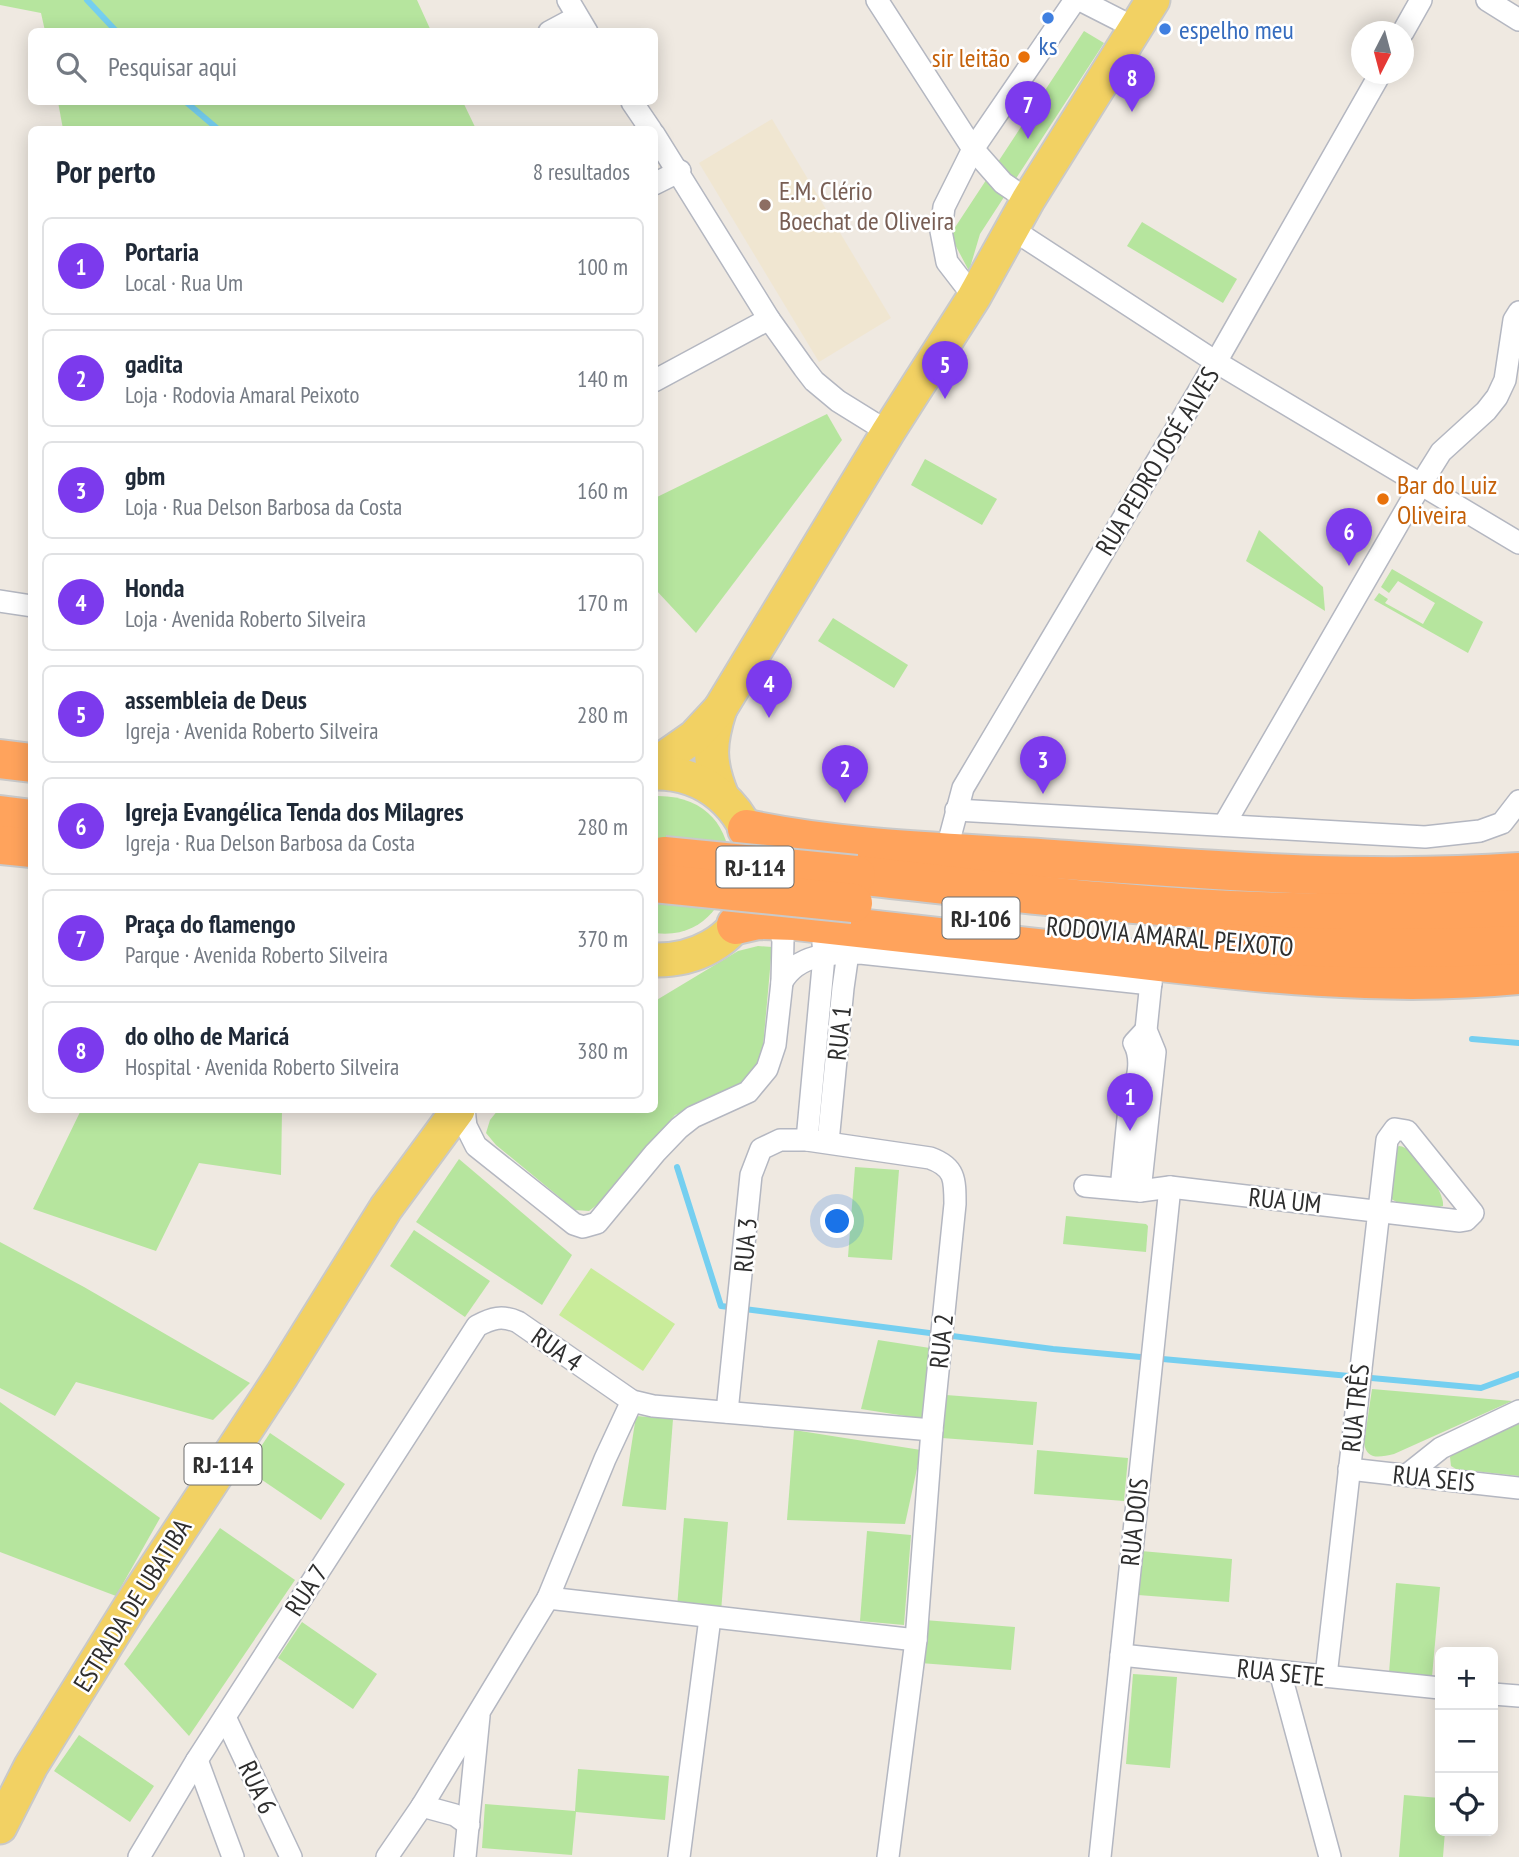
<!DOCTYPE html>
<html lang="pt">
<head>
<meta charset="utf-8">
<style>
  body { margin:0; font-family:"PT Sans Narrow",sans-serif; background:#f2f2f3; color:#1f2937 }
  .controls { position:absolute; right:21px; bottom:21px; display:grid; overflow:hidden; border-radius:10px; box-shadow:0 4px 18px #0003 }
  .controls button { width:63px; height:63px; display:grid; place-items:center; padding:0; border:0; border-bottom:2px solid #e0e1e3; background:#fff; color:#1f2937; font:35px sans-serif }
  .compass { position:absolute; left:1351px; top:21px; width:63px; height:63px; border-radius:50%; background:#fff; box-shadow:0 4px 18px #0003; rotate:186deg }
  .you { position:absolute; left:838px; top:1222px; width:24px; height:24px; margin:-18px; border:5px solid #fff; border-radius:50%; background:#1a73e8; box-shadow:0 0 0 10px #1a73e833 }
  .badge { display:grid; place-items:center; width:46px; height:46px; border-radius:50%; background:#7c3aed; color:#fff; font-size:23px; font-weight:700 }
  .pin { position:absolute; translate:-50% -58px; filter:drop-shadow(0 2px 4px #0008) }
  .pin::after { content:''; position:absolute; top:37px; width:24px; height:21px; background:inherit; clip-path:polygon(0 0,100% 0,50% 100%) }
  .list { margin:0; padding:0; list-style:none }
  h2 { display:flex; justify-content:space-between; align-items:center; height:91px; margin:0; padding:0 28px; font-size:30px }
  h2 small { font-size:23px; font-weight:400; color:#747a83 }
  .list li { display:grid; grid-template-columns:46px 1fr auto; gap:21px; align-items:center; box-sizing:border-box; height:98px; margin:0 14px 14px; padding:0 14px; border:2px solid #e0e1e3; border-radius:10px }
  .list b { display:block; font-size:26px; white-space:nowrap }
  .list p { margin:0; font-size:23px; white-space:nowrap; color:#747a83 }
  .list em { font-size:23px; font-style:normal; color:#747a83 }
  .icon { flex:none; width:38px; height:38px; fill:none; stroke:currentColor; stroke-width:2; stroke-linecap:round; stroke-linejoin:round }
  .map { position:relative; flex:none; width:1519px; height:1857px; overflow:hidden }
  .search { position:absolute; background:#fff; box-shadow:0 4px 18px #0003; left:28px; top:28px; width:630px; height:77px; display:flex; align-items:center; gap:18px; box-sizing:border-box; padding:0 24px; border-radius:10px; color:#747a83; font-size:26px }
  .panel { position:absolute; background:#fff; box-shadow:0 4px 18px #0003; left:28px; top:126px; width:630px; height:987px; border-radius:10px }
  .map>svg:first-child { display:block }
  .education { fill:#f0e6d1 }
  .green { fill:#b6e59e }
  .pitch { fill:#c9ec9a }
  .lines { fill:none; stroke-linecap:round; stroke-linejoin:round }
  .stream { stroke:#75cff0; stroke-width:6 }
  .street-casing { stroke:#b4b7c1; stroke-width:24 }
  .primary-casing { stroke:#c9c9c9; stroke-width:37 }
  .highway-casing { stroke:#c9c9c9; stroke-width:42 }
  .street { stroke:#fff; stroke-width:21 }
  .primary { stroke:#f2d163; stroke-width:33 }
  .highway { stroke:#ffa35c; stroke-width:38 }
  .highway-bridge-casing { stroke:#c9c9c9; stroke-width:42; stroke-linecap:butt }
  .highway-bridge { stroke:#ffa35c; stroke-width:38 }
  .shop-dot { fill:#3f7fe0; stroke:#fff; stroke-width:2.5 }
  .food-dot { fill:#e8710a; stroke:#fff; stroke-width:2.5 }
  .education-dot { fill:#8d6e63; stroke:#fff; stroke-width:2.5 }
  .labels { text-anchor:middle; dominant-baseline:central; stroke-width:5; stroke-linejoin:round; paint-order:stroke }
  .shield { fill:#fff; stroke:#6d6d6d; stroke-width:2 }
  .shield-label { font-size:24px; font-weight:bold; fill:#2e2e2e }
  .shop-label { font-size:26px; fill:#366cbe; stroke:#fff; text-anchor:start }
  .food-label { font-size:26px; fill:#c56008; stroke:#fff; text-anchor:end }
  .education-label { font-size:26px; fill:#785e54; stroke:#fff; text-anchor:start }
  .street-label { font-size:26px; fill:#2e2e2e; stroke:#fff }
</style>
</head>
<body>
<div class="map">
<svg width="1519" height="1857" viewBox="0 0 1519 1857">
  <rect width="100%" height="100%" fill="#efe9e1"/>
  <path class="education" d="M 772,119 L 891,318 L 819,362 L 699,163 Z"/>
  <g class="green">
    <path d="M 0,0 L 417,0 L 431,31 L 45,31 L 41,13 L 0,5 Z"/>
    <path d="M 1084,31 L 1104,43 L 980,234 L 969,271 L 950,235 Z"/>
    <path d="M 58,102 L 463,102 L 476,129 L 63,129 Z"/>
    <path d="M 1142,222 L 1237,279 L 1223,303 L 1127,246 Z"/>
    <path d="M 827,414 L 842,440 L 696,633 L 655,589 L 655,498 Z"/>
    <path d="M 925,459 L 997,499 L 982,525 L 911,485 Z"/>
    <path d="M 1259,530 L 1323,587 L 1325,611 L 1246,561 Z"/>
    <path d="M 1392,569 L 1483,622 L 1468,653 L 1374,600 L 1379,593 L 1388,599 L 1385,603 L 1423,624 L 1435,603 L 1398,581 L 1389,593 L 1381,587 Z"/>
    <path d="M 833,618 L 908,665 L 894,688 L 818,641 Z"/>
    <path d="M 655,796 C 762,793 746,945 655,933 Z"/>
    <path d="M 758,946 L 772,947 L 763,1047 L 760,1059 L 751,1076 L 735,1089 L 675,1115 L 602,1201 L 589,1211 L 575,1210 L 496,1145 L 486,1133 L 490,1120 L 498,1110 L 654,1110 L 655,1001 L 738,951 Z"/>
    <path d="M 81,1110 L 282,1110 L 281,1175 L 199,1163 L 156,1251 L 33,1209 Z"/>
    <path d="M 1399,1146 C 1414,1146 1445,1192 1443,1206 C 1430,1210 1399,1207 1389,1197 L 1396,1148 Z"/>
    <path d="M 459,1159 L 572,1255 L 542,1305 L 416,1222 Z"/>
    <path d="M 855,1167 L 899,1170 L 892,1260 L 848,1257 Z"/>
    <path d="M 1066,1216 L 1146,1224 L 1148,1226 L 1146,1252 L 1063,1244 Z"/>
    <path d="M 414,1230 L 490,1281 L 465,1317 L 390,1266 Z"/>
    <path d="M 0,1242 L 84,1287 L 250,1383 L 213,1420 L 76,1382 L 55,1416 L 0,1388 Z"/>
    <path d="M 878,1340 L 930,1348 L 925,1419 L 861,1409 Z"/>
    <path d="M 1372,1389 L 1512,1401 L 1394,1454 C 1380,1457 1367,1461 1364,1443 Z"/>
    <path d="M 946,1395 L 1037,1402 L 1033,1445 L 942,1438 Z"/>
    <path d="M 0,1402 L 160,1518 L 116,1596 L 0,1552 Z"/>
    <path d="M 636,1416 L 673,1419 L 666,1510 L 622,1506 Z"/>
    <path d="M 1519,1422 L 1519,1476 L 1456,1469 L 1451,1466 L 1450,1457 L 1454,1453 Z"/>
    <path d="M 794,1430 L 921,1450 L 905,1524 L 787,1520 Z"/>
    <path d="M 270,1433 L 345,1484 L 321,1520 L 246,1469 Z"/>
    <path d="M 1037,1450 L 1128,1458 L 1124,1501 L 1034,1494 Z"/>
    <path d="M 684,1518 L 728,1522 L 721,1612 L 677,1608 Z"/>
    <path d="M 220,1528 L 295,1580 L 189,1736 L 124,1664 Z"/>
    <path d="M 867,1531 L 911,1535 L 904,1625 L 860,1621 Z"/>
    <path d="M 1141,1551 L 1232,1559 L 1229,1602 L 1138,1595 Z"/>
    <path d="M 1396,1583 L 1440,1587 L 1432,1677 L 1389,1673 Z"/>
    <path d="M 924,1620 L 1015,1627 L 1011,1670 L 920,1663 Z"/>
    <path d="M 302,1622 L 377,1674 L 353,1709 L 278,1658 Z"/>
    <path d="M 1133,1674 L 1177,1677 L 1170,1768 L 1126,1764 Z"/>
    <path d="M 79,1735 L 154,1786 L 130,1822 L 54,1771 Z"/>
    <path d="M 578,1769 L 669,1776 L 665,1820 L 576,1812 L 572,1855 L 482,1848 L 485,1804 L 575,1811 Z"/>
    <path d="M 1404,1795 L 1440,1798 L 1440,1831 L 1445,1831 L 1443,1857 L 1399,1857 Z"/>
  </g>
  <path class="pitch" d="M 591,1268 L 675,1324 L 643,1371 L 559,1315 Z"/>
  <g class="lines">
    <g class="stream">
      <path d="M 87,0 L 117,32"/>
      <path d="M 186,102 L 219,130"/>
      <path d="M 1472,1039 L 1519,1043"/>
      <path d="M 677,1167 L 721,1306 L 1053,1349 L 1481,1388 L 1519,1374"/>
    </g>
    <defs>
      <g id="street">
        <path d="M 568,0 L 587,32"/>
        <path d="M 877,0 L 973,149 L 1003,183 L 1028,200"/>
        <path d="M 1080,0 L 1135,28"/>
        <path d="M 1487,0 L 1519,20"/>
        <path d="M 549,32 L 577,17"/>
        <path d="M 1403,32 L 1421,0"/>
        <path d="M 632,102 L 651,130"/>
        <path d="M 654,134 L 769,319 L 804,368 L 814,381 L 838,401 L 888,432"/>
        <path d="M 654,184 L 680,171"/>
        <path d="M 1012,229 L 1216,362 L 1519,543"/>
        <path d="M 974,297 L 947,262 L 941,231 L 944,207 L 973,149 L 1075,0"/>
        <path d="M 654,381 L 769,319"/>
        <path d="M 0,601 L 32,606"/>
        <path d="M 956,810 L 1425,837 L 1480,831 L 1502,823 L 1519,801"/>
        <path d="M 1224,825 L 1421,484 L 1441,452 L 1486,411 L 1497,397 L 1505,380 L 1514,320 L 1519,312"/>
        <path d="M 946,852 L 963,788 L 1216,362 L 1380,74"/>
        <path d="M 782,982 C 797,954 832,953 860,953 L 1151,984"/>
        <path d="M 464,1110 L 466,1126 L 476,1146 L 574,1224 L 583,1227 L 597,1223 L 655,1153 L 679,1128 L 693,1117 L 748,1092 L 767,1069 L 775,1045 L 782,982 L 783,940 L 776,920"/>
        <path d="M 807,1140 L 824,956 L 823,943"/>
        <path d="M 828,1142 L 843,988 L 848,953 L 852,939"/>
        <path d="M 1085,1186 L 1140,1191 L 1170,1187 L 1460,1221 L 1466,1220 L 1473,1213 L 1407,1131 L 1395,1129 L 1387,1140 C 1366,1318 1346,1497 1326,1676"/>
        <path d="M 1121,1189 L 1130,1098 C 1138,1082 1143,1059 1134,1043 L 1146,1030"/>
        <path d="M 1140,1191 L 1155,1052 L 1146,1030 L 1152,972"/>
        <path d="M 727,1412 L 751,1175 L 761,1149 L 780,1140 L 807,1140 L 930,1158 C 955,1167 955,1179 955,1204 L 932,1430 L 916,1640 L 888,1857"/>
        <path d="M 1349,1469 L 1519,1488"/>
        <path d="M 1407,1475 L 1441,1448 L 1519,1411"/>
        <path d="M 548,1598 L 916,1640"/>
        <path d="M 1121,1655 L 1440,1688"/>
        <path d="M 1280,1672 L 1330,1857"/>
        <path d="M 1493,1694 L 1519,1696"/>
        <path d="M 225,1717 L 291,1857"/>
        <path d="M 197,1760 L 233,1857"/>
        <path d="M 422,1806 L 455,1815 L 469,1825"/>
        <path d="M 139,1857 L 197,1760 L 477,1326 C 492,1318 502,1315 518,1322 L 632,1401 L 653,1406 L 932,1430"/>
        <path d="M 387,1857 L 422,1806 L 548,1598 L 605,1459 L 632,1401"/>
        <path d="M 465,1857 L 479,1716"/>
        <path d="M 679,1857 L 710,1618"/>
        <path d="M 1100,1857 L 1170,1187"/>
      </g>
      <g id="primary">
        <path d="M 720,709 C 709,743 708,762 722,796"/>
        <path d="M 654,765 L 694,737 L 720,709 L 888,432 L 974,297 L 1028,200 L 1153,0"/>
        <path d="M 654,773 C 706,772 744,806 755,855"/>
        <path d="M 654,960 C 694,961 733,942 748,904"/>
        <path d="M 0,1827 L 31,1766 L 131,1605 L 282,1375 L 386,1208 L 458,1110"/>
      </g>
      <g id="highway">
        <path d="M 0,759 L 32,763"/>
        <path d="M 0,815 L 32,819"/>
        <path d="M 747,829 C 845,850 953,852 1053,859 C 1208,870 1364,883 1519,872"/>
        <path d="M 0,845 L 32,848"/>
        <path d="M 856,875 C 941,884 1025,895 1110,902 C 1246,914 1383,916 1519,909"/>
        <path d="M 736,925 L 758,920 L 796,921 C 903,933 1010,945 1118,957 C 1251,973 1385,988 1519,975"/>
        <path d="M 1210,942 C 1313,949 1416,950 1519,945"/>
      </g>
    </defs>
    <use href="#street" class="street-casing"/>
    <use href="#primary" class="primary-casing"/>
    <use href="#highway" class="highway-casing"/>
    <use href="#street" class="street"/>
    <use href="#primary" class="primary"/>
    <use href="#highway" class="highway"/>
    <defs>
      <g id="highway-bridge">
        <path d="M 664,856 L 856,875"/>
        <path d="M 654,883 L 853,903"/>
      </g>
    </defs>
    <use href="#highway-bridge" class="highway-bridge-casing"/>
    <use href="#highway-bridge" class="highway-bridge"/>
  </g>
  <g class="shop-dot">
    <circle cx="1048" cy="18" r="7"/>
    <circle cx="1165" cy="29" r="7"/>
  </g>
  <g class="food-dot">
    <circle cx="1024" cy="57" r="7"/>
    <circle cx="1383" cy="499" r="7"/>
  </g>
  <circle class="education-dot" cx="765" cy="205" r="7"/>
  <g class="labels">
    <g class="shield">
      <rect x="716.5" y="846.5" width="77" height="41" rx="5"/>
      <rect x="942.5" y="897.5" width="77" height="41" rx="5"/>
      <rect x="184.5" y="1443.5" width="77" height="41" rx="5"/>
    </g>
    <g class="shield-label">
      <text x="755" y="867">RJ-114</text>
      <text x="981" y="918">RJ-106</text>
      <text x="223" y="1464">RJ-114</text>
    </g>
    <g class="shop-label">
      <text x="1179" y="29">espelho meu</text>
      <text x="1048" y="45" text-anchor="middle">ks</text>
    </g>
    <g class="food-label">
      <text x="1010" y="57">sir leitão</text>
      <text x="1397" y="484" text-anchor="start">Bar do Luiz<tspan x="1397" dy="30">Oliveira</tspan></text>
    </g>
    <g class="education-label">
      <text x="779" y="190">E.M. Clério<tspan x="779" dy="30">Boechat de Oliveira</tspan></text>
    </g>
    <g class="street-label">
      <text transform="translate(1157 461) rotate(-59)">RUA PEDRO JOSÉ ALVES</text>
      <text transform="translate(1170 936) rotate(5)">RODOVIA AMARAL PEIXOTO</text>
      <text transform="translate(839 1033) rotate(-84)">RUA 1</text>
      <text transform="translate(1285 1200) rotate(6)">RUA UM</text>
      <text transform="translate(745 1245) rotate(-85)">RUA 3</text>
      <text transform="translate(941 1341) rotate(-84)">RUA 2</text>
      <text transform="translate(557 1349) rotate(35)">RUA 4</text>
      <text transform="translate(1355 1408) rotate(-84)">RUA TRÊS</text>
      <text transform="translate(1434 1478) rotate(6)">RUA SEIS</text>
      <text transform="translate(1134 1522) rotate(-84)">RUA DOIS</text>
      <text transform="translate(306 1590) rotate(-57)">RUA 7</text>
      <text transform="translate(132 1605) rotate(-58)">ESTRADA DE UBATIBA</text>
      <text transform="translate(1281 1672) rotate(6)">RUA SETE</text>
      <text transform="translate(258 1787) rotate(65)">RUA 6</text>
    </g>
  </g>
</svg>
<div class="controls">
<button>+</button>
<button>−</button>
<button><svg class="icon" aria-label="locate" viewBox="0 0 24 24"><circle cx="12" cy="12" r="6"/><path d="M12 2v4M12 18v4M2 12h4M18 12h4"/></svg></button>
</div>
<svg class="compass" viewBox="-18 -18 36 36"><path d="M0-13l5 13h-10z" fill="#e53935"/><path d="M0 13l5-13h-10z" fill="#747a83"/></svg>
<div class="you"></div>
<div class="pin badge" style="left:1130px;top:1131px">1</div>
<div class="pin badge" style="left:845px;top:803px">2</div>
<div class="pin badge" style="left:1043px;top:794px">3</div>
<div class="pin badge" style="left:769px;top:718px">4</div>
<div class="pin badge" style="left:945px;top:399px">5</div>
<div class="pin badge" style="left:1349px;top:566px">6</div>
<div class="pin badge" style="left:1028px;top:139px">7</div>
<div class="pin badge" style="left:1132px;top:112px">8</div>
<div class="search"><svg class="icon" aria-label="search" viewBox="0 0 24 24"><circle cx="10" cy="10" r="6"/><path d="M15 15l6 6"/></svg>Pesquisar aqui</div>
<section class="panel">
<h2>Por perto<small>8 resultados</small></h2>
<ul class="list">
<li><span class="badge">1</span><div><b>Portaria</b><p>Local · Rua Um</p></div><em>100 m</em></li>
<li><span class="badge">2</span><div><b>gadita</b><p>Loja · Rodovia Amaral Peixoto</p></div><em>140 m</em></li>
<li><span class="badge">3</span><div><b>gbm</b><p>Loja · Rua Delson Barbosa da Costa</p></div><em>160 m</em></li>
<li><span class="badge">4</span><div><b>Honda</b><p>Loja · Avenida Roberto Silveira</p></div><em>170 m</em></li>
<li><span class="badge">5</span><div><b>assembleia de Deus</b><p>Igreja · Avenida Roberto Silveira</p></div><em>280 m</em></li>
<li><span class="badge">6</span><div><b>Igreja Evangélica Tenda dos Milagres</b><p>Igreja · Rua Delson Barbosa da Costa</p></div><em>280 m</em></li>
<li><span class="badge">7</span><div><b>Praça do flamengo</b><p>Parque · Avenida Roberto Silveira</p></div><em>370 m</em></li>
<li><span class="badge">8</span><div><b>do olho de Maricá</b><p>Hospital · Avenida Roberto Silveira</p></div><em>380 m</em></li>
</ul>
</section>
</div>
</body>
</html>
